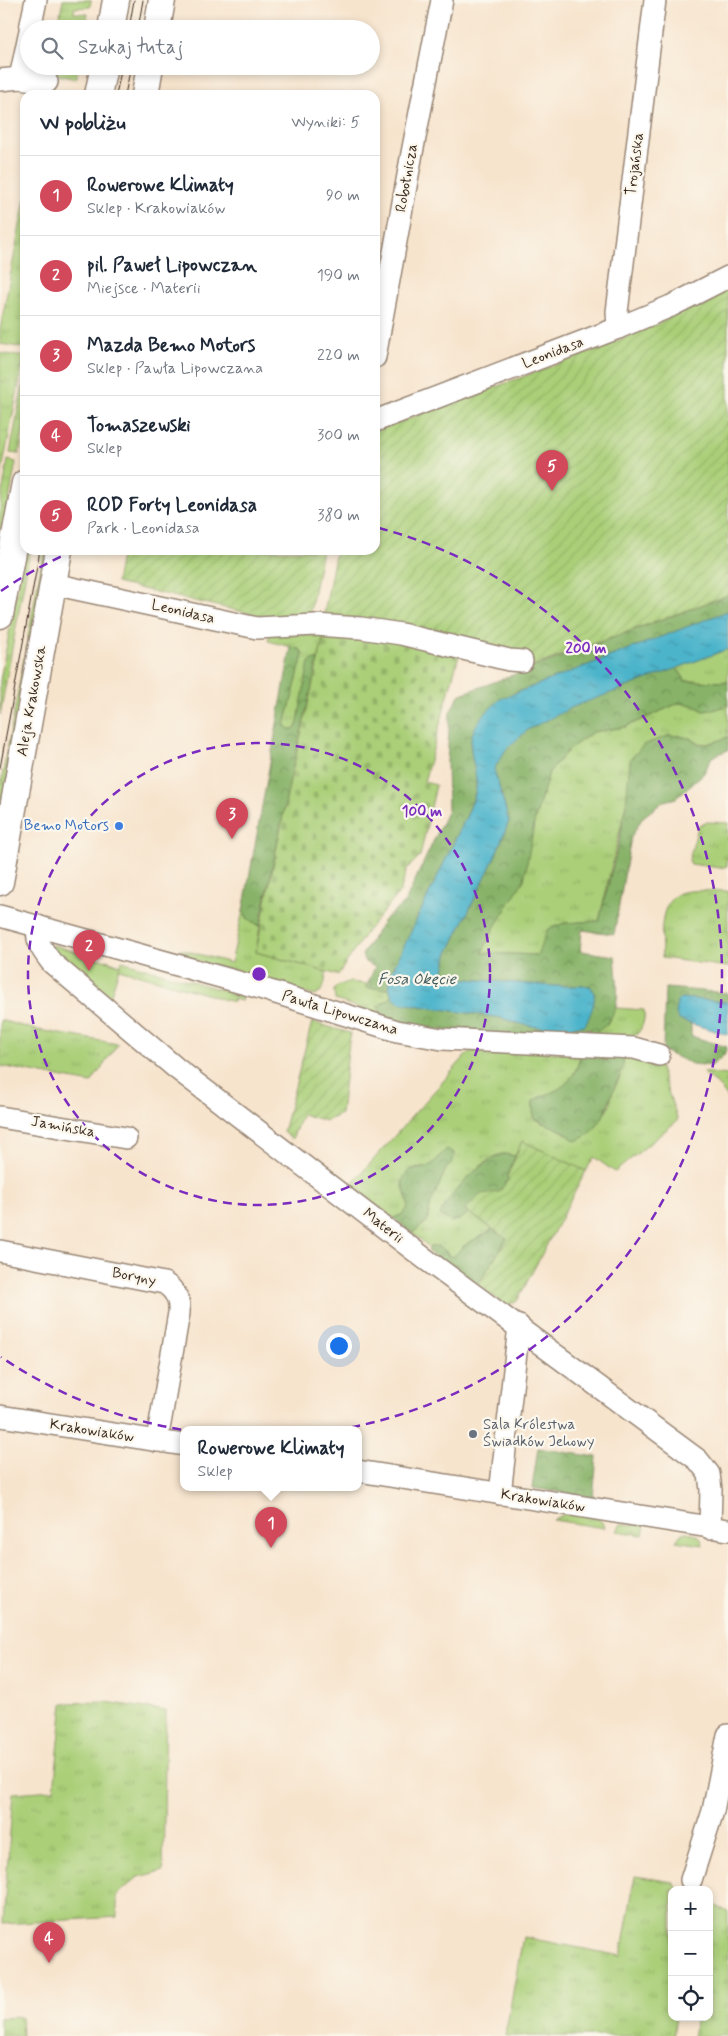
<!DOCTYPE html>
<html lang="pl">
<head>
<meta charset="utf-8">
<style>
  body { margin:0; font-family:Mynerve,sans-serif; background:#f6f6f7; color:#1f2937 }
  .controls { position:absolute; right:15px; bottom:15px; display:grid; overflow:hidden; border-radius:10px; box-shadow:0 2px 8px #0003 }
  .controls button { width:45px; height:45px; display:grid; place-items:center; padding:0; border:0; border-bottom:1px solid #e0e1e3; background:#fff; color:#1f2937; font:25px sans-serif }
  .you { position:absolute; left:338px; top:1345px; width:18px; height:18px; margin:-12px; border:4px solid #fff; border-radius:50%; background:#1a73e8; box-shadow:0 0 0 8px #1a73e833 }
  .badge { display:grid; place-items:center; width:32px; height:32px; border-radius:50%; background:#d1495b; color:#fff; font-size:16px; font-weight:700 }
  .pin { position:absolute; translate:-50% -41px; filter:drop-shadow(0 1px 2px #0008) }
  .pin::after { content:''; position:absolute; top:26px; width:18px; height:15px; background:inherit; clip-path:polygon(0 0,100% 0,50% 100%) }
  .popup { position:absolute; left:180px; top:1426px; width:182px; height:65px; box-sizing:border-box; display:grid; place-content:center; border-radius:10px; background:#fff; filter:drop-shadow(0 1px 4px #0005); font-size:16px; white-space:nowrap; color:#747a83 }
  .popup b { font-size:19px; color:#1f2937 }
  .popup::after { content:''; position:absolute; left:50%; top:100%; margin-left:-10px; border:10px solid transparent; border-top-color:#fff }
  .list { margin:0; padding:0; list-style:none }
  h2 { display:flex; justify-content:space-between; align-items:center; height:65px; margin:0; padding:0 20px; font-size:21px }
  h2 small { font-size:16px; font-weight:400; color:#747a83 }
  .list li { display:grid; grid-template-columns:32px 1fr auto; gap:15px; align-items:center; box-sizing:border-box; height:80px; padding:0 20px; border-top:1px solid #e0e1e3 }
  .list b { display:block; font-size:19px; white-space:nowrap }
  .list p { margin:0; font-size:16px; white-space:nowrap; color:#747a83 }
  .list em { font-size:16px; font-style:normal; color:#747a83 }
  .icon { flex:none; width:28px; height:28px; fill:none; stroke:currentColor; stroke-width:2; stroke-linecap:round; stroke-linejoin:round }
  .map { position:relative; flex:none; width:728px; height:2036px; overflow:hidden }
  .search { position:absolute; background:#fff; box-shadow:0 2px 8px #0003; left:20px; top:20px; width:360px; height:55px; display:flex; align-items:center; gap:12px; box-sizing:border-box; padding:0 18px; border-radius:28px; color:#747a83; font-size:19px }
  .panel { position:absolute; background:#fff; box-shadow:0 2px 8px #0003; left:20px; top:90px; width:360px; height:465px; border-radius:15px }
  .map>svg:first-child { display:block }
  .grass { fill:url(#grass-tufts); stroke:#727c4b }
  .forest { fill:url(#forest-crowns); stroke:#616e43 }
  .cemetery { fill:url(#cemetery-stones); stroke:#727c4b }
  .park { fill:#aacf78; stroke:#727c4b }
  .garden { fill:url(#garden-furrows); stroke:#727c4b }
  .water { fill:url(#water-ripples); stroke:#446f74 }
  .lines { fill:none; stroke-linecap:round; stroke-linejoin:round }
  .minor-casing { stroke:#998776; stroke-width:24 }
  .major-casing { stroke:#998776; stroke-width:29 }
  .minor { stroke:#fff; stroke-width:21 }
  .major { stroke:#fff; stroke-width:26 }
  .tram { stroke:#3b2a1e; stroke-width:1 }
  .ring { fill:none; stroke:#7b2cbf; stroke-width:2.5; stroke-dasharray:9 6 }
  .shop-dot { fill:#3f7fe0; stroke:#fbf7ec; stroke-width:2 }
  .worship-dot { fill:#6b7280; stroke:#fbf7ec; stroke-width:2 }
  .labels { text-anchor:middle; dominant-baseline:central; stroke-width:4.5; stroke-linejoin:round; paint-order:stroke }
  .street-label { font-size:15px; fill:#3b2a1e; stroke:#fbf7ec }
  .shop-label { font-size:15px; fill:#366cbe; stroke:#fbf7ec; text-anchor:end }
  .worship-label { font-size:15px; fill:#5b616d; stroke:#fbf7ec; text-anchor:start }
  .water-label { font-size:16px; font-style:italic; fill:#415a5b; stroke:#fbf7ec }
  .centre { fill:#7b2cbf; stroke:#fbf7ec; stroke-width:2.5 }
  .ring-label { font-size:15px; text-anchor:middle; font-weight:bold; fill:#7b2cbf; stroke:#fbf7ec; stroke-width:4.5; stroke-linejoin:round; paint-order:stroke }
</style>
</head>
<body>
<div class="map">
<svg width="728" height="2036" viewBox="0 0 728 2036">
  <defs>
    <pattern id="grass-tufts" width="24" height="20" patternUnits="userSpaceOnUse" patternTransform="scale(1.25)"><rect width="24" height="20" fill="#aacf78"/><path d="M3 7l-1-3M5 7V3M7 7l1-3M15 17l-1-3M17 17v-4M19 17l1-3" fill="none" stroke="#93b267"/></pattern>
    <pattern id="forest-crowns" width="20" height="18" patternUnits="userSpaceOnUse" patternTransform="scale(1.25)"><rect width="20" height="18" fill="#87b268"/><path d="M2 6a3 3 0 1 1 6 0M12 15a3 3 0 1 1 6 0" fill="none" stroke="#709155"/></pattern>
    <pattern id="cemetery-stones" width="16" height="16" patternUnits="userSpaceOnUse" patternTransform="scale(1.25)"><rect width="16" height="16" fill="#aacf78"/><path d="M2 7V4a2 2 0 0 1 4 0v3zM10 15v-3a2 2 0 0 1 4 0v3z" fill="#93b267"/></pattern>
    <pattern id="garden-furrows" width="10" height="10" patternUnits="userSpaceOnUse" patternTransform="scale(1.25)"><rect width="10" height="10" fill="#aacf78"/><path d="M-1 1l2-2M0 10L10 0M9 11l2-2" fill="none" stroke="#93b267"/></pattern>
    <pattern id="water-ripples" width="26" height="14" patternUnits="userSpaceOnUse" patternTransform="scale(1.25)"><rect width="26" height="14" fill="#4cb4cb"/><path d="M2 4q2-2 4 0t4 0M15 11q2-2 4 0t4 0" fill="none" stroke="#4093a4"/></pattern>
  </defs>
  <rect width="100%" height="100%" fill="#fbf7ec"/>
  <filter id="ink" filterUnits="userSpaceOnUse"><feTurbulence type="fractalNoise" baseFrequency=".02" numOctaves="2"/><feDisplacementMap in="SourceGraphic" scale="10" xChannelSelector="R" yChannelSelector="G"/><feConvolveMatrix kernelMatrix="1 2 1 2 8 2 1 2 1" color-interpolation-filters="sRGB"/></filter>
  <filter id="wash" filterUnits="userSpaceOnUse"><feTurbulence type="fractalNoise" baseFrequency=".0096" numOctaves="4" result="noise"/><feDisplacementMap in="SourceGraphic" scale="20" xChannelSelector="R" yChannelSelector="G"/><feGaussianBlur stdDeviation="1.12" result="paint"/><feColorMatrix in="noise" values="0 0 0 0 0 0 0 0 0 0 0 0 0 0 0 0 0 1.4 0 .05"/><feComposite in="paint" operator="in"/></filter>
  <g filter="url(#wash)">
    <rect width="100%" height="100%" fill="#f7e4cd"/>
    <g class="grass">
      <path d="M 63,0 L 91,0 L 90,7 L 74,8 L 74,13 L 88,14 L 85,29 L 57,29 Z"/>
      <path d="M 50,66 L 78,66 L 76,79 L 49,73 Z"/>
      <path d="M 25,199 L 25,348 L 0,344 L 0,330 Z"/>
      <path d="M 0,353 L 24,357 L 0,481 Z"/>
      <path d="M 25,374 L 25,421 L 19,454 L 10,453 Z"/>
      <path d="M 8,460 L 16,462 L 0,551 L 0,505 Z"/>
      <path d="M 25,548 L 25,550 L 30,550 L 0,715 L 0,681 Z"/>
      <path d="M 44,550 L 47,550 L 0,820 L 0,789 Z"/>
      <path d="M 270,633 L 324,636 L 318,660 L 314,659 L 297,726 L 293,729 L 287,729 L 285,725 L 303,655 L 300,649 L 268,641 Z"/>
      <path d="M 728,649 L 728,682 L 686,681 L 677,668 Z"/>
      <path d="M 679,703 L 693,705 L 704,711 L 717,709 L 728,704 L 728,737 C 722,739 715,743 709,744 C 700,745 687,737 677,735 L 626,804 L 599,921 L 564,923 L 537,955 L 482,953 L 494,928 L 535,819 L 549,772 L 569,749 L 593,732 L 625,727 Z"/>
      <path d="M 707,822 L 728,823 L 727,866 L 720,868 L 691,864 L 689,860 L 698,827 Z"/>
      <path d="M 728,891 L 728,967 L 662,958 C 662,938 657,903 680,893 C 690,889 716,891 728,891 Z"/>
      <path d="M 243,911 L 248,919 L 260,926 L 256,952 L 326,972 C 325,982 325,991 315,996 L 181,956 L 180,949 L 231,963 Z"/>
      <path d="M 106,960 L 120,965 L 122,961 L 242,996 L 241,1001 L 234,999 L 233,1002 L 119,969 Z"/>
      <path d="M 350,982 L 367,984 L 367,988 L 389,989 L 392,997 L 378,1006 L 381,1013 L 393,1019 L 335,1000 L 334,990 L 337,986 Z"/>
      <path d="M 616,1008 L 644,1010 C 646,1022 640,1034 630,1040 L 587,1039 L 607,1024 Z"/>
      <path d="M 0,1020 L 33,1029 L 118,1044 L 91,1083 L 0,1066 Z"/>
      <path d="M 478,1050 L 581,1053 C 578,1069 571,1083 555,1091 C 547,1095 540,1096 533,1101 L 533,1112 L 541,1123 C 554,1125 565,1132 575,1141 L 600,1121 L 610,1104 L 612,1093 L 620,1077 L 624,1057 L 643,1062 L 658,1063 L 678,1120 L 615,1172 L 594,1157 L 586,1171 L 522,1141 L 515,1156 C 512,1156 507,1154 503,1154 C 485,1155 455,1193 443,1207 L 459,1220 L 469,1213 L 492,1229 C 481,1239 464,1241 456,1255 L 450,1257 L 446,1251 L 436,1246 L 429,1247 L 412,1233 L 427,1222 L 431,1203 L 446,1169 L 453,1161 L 435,1161 L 429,1167 L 411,1169 L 402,1182 C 404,1197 418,1211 393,1218 L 351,1185 L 469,1052 Z"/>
      <path d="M 702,1072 L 728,1075 L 728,1098 L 718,1085 Z"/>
      <path d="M 564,1514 C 577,1515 602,1512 604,1528 L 553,1520 Z"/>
      <path d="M 621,1524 L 645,1525 L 643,1535 L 617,1531 Z"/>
      <path d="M 685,1532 C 696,1533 701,1534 703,1545 L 676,1541 L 681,1534 Z"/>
      <path d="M 106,1702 L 166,1711 L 163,1871 L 138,1877 L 117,1895 L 117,1917 L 3,1924 L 13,1793 L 54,1790 L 63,1703 Z"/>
      <path d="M 635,1876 L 673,1882 L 679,1889 L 672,1890 L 672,2017 L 676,2017 L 673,2036 L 505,2036 L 523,1937 L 621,1956 Z"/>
      <path d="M 709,1902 L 728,1912 L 728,2036 L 693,2036 L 697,2017 L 709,2017 Z"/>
      <path d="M 21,2017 L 22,2036 L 0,2036 L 0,2018 Z"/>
    </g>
    <g class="forest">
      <path d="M 728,595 L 728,611 L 500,699 L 480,719 L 470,745 L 475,765 L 476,790 L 467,815 L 392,971 L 389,989 L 366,988 L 375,967 L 365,962 L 362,955 L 384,920 L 405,902 L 448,810 L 447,762 L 450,712 L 459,695 Z"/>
      <path d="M 291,647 L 300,649 L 303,655 L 285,725 L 289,729 L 293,729 L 297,726 L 309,662 L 312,660 L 318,660 L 290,781 L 260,926 L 248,919 L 243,911 Z"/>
      <path d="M 677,668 L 686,681 L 728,682 L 728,704 L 717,709 L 704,711 L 693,705 L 679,703 L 625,727 L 593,732 L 569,749 L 549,772 L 535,819 L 524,880 L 494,928 L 482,953 L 537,955 L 548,929 L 564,923 L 599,921 L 619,842 L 626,804 L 630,760 L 643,745 L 670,735 L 690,738 L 699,744 L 709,744 L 728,737 L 728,750 L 712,757 L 704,773 L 676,798 L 664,801 L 643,817 L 631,837 L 614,934 L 582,930 L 580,951 L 615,956 C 618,994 625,1017 587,1039 L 445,1031 L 395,1023 L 393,1019 L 380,1013 L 378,1006 L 392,997 L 400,1003 L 502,1018 L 517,1024 L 592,1008 L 595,994 L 590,986 L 554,986 L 443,977 L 447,955 L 494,859 L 509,821 L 494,769 C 498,763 502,755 506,749 C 534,713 633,685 677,668 Z"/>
      <path d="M 665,988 L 728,993 L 728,1002 L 681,998 L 677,1001 C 676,1017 676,1018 691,1024 L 691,1036 L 727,1047 L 724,1055 L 711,1066 L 692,1064 L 663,1051 Z"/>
      <path d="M 581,1053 L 624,1057 C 623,1077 617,1077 612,1094 C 605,1114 597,1135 575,1141 L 565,1132 L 535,1119 L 533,1112 L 533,1101 C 540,1096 547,1095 555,1091 C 571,1083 578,1069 581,1053 Z"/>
      <path d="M 447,1149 L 454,1153 L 453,1161 L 446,1169 L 431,1203 L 427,1222 L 412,1233 L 393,1218 C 423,1210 397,1191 404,1177 C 409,1166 418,1171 427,1167 C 435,1164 440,1154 447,1149 Z"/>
      <path d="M 503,1154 L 515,1156 L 507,1177 L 509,1178 L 499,1192 L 465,1210 L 469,1213 L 459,1220 L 451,1222 L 440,1215 C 447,1195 483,1160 503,1154 Z"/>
      <path d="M 492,1229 L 507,1239 L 478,1285 L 428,1252 L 429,1247 L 436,1246 L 446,1251 L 450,1257 C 457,1255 458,1251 463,1247 C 472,1239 484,1237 492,1229 Z"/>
      <path d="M 538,1448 L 597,1457 L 593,1497 L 532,1488 Z"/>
    </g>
    <path class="cemetery" d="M 324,636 L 390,639 L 459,655 L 424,782 L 436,785 L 420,856 L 407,869 L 400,892 L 367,931 L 338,975 L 256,952 L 290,781 Z"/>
    <path class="park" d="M 53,945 L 120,965 L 108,1004 L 50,951 Z"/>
    <g class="garden">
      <path d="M 728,282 L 728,595 L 525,669 L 328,618 L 324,614 L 336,550 L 375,550 L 375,431 L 585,354 L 658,324 Z"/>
      <path d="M 122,550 L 322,550 L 309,617 L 274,619 L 116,583 Z"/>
      <path d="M 312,1022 L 350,1033 L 341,1114 L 326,1121 L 302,1114 L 292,1139 L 283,1132 Z"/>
      <path d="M 522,1141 L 586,1171 L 517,1301 L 506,1306 L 478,1285 L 507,1239 L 464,1209 L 481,1194 L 499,1192 L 509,1179 L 507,1177 Z"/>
    </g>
    <g class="water">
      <path d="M 728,611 L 728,649 L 573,707 L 529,729 L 507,748 L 494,769 L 509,821 L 494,859 L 447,955 L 443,977 L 554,986 L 590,986 C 600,996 590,1015 585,1025 C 557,1031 528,1028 502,1018 L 400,1003 C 386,992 389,986 392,971 L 467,815 C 470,807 475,797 476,789 C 478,770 466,749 473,732 C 478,718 490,709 500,699 Z"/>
      <path d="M 681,998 L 728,1002 L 728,1035 L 679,1020 L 676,1014 L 677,1001 Z"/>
    </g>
  </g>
  <g filter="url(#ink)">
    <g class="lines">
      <defs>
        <g id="minor">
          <path d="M 30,29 L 36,0"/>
          <path d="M 20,78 L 29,35"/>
          <path d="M 0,80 L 20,78 L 47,82"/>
          <path d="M 618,328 L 617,312 L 655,0"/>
          <path d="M 375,357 L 412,153 L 442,0"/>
          <path d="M 375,421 L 618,328 L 671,306 L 728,277"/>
          <path d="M 53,584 L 257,628 L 315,625 L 361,628 L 401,634 L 509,660 L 522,661"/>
          <path d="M 0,916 L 260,988 L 397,1031 L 442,1039 L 634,1048 L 659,1055"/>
          <path d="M 38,926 C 35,942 43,951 52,963 L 176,1068 L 424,1258 L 698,1460 L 709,1474 L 711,1490 L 710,1528"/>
          <path d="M 0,1117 L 126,1138"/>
          <path d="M 0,1251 L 164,1283 C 175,1290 180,1299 179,1313 L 157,1441"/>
          <path d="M 0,1416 L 184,1445"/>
          <path d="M 358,1471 L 728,1530"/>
          <path d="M 500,1494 L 519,1326"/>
          <path d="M 691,1880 L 713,1811 L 728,1735"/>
        </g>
        <g id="major">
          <path d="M 111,29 L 116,0"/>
          <path d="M 157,29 L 162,0"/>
          <path d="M 98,95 L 104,66"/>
          <path d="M 145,95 L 150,66"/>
          <path d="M 0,615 L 25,483"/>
          <path d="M 0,882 L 59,550"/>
        </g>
      </defs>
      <use href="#minor" class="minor-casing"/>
      <use href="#major" class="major-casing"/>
      <use href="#minor" class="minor"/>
      <use href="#major" class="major"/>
      <g class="tram">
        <path d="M 129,29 L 134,0"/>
        <path d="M 138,29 L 143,0"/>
        <path d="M 116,95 L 122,66"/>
        <path d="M 125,95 L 131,66"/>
        <path d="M 0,768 L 40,550"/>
      </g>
    </g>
  </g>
  <g class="ring">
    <circle cx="259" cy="974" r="231"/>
    <path d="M1 591A462 462 0 0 1 75 550M379 528A462 462 0 1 1 1 1357"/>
  </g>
  <circle class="shop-dot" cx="119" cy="826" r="5"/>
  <circle class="worship-dot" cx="473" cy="1434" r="5"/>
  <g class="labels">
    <g class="street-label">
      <text transform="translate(635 164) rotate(-83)">Trojańska</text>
      <text transform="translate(407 178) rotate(-80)">Robotnicza</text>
      <text transform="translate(553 353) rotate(-21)">Leonidasa</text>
      <text transform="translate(183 612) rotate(13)">Leonidasa</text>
      <text transform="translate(32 701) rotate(-80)">Aleja Krakowska</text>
      <text transform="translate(340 1013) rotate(17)">Pawła Lipowczana</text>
      <text transform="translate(63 1127) rotate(10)">Jamińska</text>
      <text transform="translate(383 1226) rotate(38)">Materii</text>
      <text transform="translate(134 1277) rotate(11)">Boryny</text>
      <text transform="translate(92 1431) rotate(9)">Krakowiaków</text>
      <text transform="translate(543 1501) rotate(9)">Krakowiaków</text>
    </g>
    <g class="shop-label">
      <text x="109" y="826">Bemo Motors</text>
    </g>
    <g class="worship-label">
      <text x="483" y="1425">Sala Królestwa<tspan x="483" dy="17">Świadków Jehowy</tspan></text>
    </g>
    <g class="water-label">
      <text x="417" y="979">Fosa Okęcie</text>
    </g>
  </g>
  <circle cx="259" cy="974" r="8" class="centre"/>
  <g class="ring-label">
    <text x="586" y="653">200 m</text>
    <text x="422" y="816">100 m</text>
  </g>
</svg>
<div class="controls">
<button>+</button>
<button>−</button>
<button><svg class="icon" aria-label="locate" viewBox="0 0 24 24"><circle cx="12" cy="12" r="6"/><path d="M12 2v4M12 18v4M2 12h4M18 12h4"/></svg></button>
</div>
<div class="you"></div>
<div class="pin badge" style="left:271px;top:1548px">1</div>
<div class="popup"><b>Rowerowe Klimaty</b>Sklep</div>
<div class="pin badge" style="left:89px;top:971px">2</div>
<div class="pin badge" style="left:232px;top:839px">3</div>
<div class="pin badge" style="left:49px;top:1963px">4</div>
<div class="pin badge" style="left:552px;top:491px">5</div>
<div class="search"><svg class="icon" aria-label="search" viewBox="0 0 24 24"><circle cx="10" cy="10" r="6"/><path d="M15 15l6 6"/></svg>Szukaj tutaj</div>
<section class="panel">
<h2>W pobliżu<small>Wyniki: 5</small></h2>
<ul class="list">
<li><span class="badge">1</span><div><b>Rowerowe Klimaty</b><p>Sklep · Krakowiaków</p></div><em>90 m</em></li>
<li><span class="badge">2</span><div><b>pil. Paweł Lipowczan</b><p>Miejsce · Materii</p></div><em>190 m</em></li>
<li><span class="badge">3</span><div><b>Mazda Bemo Motors</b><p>Sklep · Pawła Lipowczana</p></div><em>220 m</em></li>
<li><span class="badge">4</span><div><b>Tomaszewski</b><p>Sklep</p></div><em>300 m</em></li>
<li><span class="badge">5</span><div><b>ROD Forty Leonidasa</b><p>Park · Leonidasa</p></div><em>380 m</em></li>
</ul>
</section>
</div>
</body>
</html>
